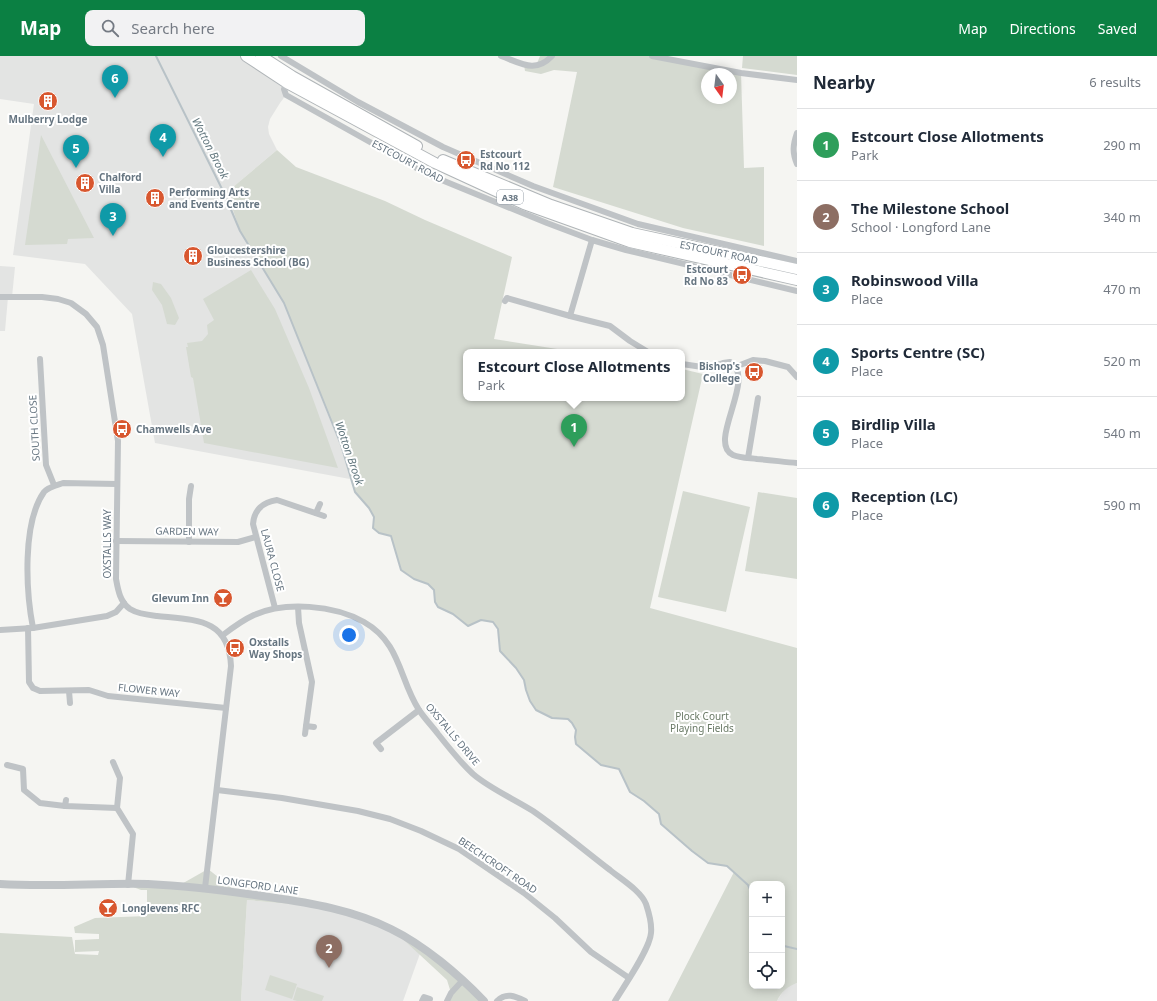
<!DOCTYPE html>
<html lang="en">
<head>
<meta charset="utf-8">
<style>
  body { margin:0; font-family:"Noto Sans",sans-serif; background:#f2f2f3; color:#1f2937 }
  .controls { position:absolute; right:12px; bottom:12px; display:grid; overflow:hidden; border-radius:8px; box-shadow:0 2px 10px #0003 }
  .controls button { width:36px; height:36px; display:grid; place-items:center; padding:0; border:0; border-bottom:1px solid #e0e1e3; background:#fff; color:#1f2937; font:20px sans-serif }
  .compass { position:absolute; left:701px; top:12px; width:36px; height:36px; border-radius:50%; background:#fff; box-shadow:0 2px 10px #0003; rotate:166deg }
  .you { position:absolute; left:349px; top:579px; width:14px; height:14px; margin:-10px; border:3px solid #fff; border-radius:50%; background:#1a73e8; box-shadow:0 0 0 6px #1a73e833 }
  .badge { display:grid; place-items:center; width:26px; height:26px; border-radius:50%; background:#0b8043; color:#fff; font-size:13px; font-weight:700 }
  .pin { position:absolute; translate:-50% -33px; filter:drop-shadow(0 1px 2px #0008) }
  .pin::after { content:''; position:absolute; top:21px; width:14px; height:12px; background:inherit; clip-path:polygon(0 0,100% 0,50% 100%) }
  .popup { position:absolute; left:463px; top:293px; width:222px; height:52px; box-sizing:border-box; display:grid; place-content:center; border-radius:8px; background:#fff; filter:drop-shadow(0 1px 3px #0005); font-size:13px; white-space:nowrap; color:#747a83 }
  .popup b { font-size:15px; color:#1f2937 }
  .popup::after { content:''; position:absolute; left:50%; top:100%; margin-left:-8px; border:8px solid transparent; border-top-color:#fff }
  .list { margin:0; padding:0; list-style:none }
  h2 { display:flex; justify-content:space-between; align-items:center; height:52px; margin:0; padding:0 16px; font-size:17px }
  h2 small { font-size:13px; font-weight:400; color:#747a83 }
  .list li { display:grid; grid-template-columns:26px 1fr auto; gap:12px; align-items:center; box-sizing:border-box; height:72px; padding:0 16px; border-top:1px solid #e0e1e3 }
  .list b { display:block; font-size:15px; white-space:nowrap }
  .list p { margin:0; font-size:13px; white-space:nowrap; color:#747a83 }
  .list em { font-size:13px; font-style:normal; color:#747a83 }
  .icon { flex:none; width:22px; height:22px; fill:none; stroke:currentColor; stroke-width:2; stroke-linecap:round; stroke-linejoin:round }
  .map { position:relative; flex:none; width:797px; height:945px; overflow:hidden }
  header { display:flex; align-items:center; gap:24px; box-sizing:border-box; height:56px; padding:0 20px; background:#0b8043; color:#fff }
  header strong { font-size:19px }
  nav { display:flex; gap:22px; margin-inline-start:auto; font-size:14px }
  .search { width:280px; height:36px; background:#f2f2f3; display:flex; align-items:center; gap:10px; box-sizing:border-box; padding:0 14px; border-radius:8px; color:#747a83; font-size:15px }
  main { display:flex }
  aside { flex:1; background:#fff }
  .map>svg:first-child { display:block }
  .built { fill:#e3e4e3 }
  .green { fill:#d5dad1; fill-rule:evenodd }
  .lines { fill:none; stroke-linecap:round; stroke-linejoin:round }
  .stream { stroke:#b8c2c7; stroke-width:2 }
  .primary-casing { stroke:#b0b5b8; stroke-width:12 }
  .minor { stroke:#bfc3c6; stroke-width:6 }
  .tertiary { stroke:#bfc3c6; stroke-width:8 }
  .primary { stroke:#fff; stroke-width:10 }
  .labels { text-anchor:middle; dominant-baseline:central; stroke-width:4; stroke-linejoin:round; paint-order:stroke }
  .shield { fill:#fff; stroke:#949ea7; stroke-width:1 }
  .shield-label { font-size:9px; font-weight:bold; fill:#667581 }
  .poi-label { font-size:10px; font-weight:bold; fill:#667581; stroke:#fff; text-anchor:start }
  .street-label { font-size:10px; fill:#667581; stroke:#fff }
  .park-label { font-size:10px; fill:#697965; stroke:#fff }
  .water-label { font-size:11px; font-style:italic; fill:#62777e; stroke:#fff }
</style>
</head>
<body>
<header>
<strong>Map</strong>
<div class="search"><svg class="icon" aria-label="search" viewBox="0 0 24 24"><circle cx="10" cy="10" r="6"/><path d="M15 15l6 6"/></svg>Search here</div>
<nav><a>Map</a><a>Directions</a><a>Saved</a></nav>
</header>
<main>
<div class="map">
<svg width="797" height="945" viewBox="0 0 797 945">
  <rect width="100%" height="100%" fill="#f5f5f2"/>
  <g class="built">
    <path d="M 0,0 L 246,0 L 287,27 L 286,39 L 280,47 L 270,63 L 268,71 L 269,78 L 277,94 L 227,136 L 240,175 L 284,247 L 340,389 L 350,423 L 155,387 L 132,258 L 85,208 L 13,199 L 34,48 L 0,43 Z"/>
    <path d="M 0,210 L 15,211 L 12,241 L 8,241 L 5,275 L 0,275 Z"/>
    <path d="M 247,844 L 334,852 L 365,862 L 422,892 L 403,945 L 241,945 Z"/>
    <path d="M 797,927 L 797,945 L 777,945 L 780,940 L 786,931 Z"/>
  </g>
  <g class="green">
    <path d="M 540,0 L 652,0 L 741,17 L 744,112 L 764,111 L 764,190 L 683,172 L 553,131 L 577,16 L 554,14 L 541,18 L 525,15 L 524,9 L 536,10 ZM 707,18 L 731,18 L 731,42 L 707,42 Z"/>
    <path d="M 743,0 L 797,0 L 797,19 L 742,12 Z"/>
    <path d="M 41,79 L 94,182 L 68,183 L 67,188 L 25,189 Z"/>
    <path d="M 277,94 L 296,111 L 385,145 L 425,164 L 512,201 L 494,283 L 576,296 L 466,296 L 466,342 L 682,342 L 682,313 L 703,318 L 650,552 L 797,592 L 797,927 C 787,931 782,935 777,945 L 668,945 L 734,816 L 727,810 L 708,807 L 692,795 L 661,768 L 659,758 L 644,745 L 630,736 L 619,713 L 601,709 L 576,688 L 575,681 L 576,674 L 572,667 L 568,663 L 552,662 L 536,654 L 530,645 L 526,634 L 524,624 L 516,612 L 500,595 L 498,573 L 493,566 L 481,564 L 468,570 L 453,558 L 438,551 L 435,546 L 434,534 L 428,528 L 414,523 L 401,514 L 391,480 L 379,477 L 373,472 L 374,461 L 369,452 L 355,436 L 341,389 L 284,247 L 240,175 L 227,136 ZM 752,828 L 782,828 L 782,930 L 752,930 Z"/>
    <path d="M 251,214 L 275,253 L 309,332 L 338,412 L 204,387 L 193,322 L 191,321 L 186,291 L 188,291 L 187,287 L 202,285 L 208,278 L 207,269 L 214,264 L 203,243 Z"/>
    <path d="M 153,226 L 161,228 L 171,242 L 179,262 L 175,269 L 167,268 L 162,249 L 152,234 Z"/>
    <path d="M 683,435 L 750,451 L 726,556 L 658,541 Z"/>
    <path d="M 758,436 L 797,442 L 797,523 L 745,515 Z"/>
    <path d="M 208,813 L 237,836 L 334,852 L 247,844 L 241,945 L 0,945 L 0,877 L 72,881 L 75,898 L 98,899 L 99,895 L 75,896 L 75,884 L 99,883 L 99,878 L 75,877 L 74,871 L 95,862 L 147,860 L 147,834 L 141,834 L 128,829 L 178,830 Z"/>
    <path d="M 392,873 L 422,892 L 484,945 L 447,945 L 451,937 L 447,924 Z"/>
    <path d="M 270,919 L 297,928 L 292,943 L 265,934 Z"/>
    <path d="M 297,931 L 324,940 L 322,945 L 297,945 L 293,944 Z"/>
  </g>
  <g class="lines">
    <g class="stream">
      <path d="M 156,0 L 224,137 L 240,175 L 284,247 L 341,389 L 355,436 L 369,452 L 374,461 L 373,472 L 379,477 L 391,480 L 401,514 L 414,523 L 428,528 L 434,534 L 435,546 L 438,551 L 453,558 L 468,570 L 481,564 L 493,566 L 498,573 L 500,595 L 516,612 L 524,624 L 526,634 L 530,645 L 536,654 L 552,662 L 568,663 L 572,667 L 576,674 L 575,681 L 576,688 L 601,709 L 619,713 L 630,736 L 644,745 L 659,758 L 661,768 L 692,795 L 708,807 L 727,810 L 748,829 L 752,838"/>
      <path d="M 782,888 L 784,890 L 797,893"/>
    </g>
    <defs>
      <g id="primary">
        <path d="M 246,0 L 287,27 L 435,107 L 524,148 L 630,186 L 797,224"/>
        <path d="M 261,0 L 292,20 L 417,90"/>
        <path d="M 443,104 L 551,149 L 632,177 L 797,213"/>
      </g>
    </defs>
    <use href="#primary" class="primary-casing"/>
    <g class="minor">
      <path d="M 281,0 L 358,46 L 443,91 L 533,130 L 638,168 L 797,205"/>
      <path d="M 501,0 C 521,7 535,18 552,0"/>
      <path d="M 652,0 L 741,17 L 797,24"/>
      <path d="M 287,27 L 284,33 L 286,39 L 427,118 L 547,167 L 592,184 L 626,194 L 797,235"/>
      <path d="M 797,77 C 793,89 792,96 797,108"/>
      <path d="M 0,241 L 42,241 L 58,243 L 71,247 L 86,258 L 97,271 L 103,289 L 118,385 L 116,523 C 118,534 120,546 130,553 C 138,558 148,559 157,560 C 195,564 229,562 231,610 L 205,832"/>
      <path d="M 505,245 L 507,242 L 570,260 L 610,270 L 630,285 L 648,296"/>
      <path d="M 570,260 L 592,184"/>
      <path d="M 40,303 L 46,409 L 54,429"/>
      <path d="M 682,308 L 709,312 L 723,307 L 730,306 C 758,321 706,387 733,399 C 740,402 750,402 757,403 C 771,404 784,406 797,407"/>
      <path d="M 735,311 L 753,304 L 765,305 L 788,311 L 797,321"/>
      <path d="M 748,402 L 758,342"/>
      <path d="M 316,457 L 320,448"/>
      <path d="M 116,485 L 238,486 L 256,481"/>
      <path d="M 189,486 L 189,443 L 191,430"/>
      <path d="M 298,551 L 299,567 L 312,626 L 306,670"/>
      <path d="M 275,552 L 253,468 C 254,454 263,446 277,444 L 324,460"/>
      <path d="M 28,572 L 29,626 L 33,632 L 40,635 L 89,634 L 108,640 L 226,652"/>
      <path d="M 33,572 C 26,536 22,467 44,436 C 48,431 57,429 63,427 L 117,428"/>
      <path d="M 0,574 L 33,572 L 107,560 L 116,556 L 124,547"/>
      <path d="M 223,579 C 232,572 243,564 254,559 C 285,545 334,549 364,566 C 401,587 399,623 419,654 C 425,663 432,670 438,678 C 449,692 460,706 473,718 C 489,732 514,743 533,755 C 559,773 584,794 610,814 C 621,823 641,835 646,848 C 649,857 652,868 651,877 C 650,893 624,930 615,945"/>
      <path d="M 69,635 L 70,647"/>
      <path d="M 305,678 L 306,670 L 314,671"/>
      <path d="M 381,693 L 376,687 L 419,654"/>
      <path d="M 113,706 L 120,722 L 117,752 L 133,778 L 128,829"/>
      <path d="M 7,709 L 23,713 L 24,734 L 40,747 L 65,750"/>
      <path d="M 217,734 L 282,742 L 358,755 L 390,763 L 421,775 L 459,793 L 524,837 L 555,862 L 591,896 L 629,922"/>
      <path d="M 66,744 L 65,750 L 117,752"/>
      <path d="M 422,945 L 424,941 L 430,943"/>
      <path d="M 447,945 L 451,937 L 463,924"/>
      <path d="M 497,945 C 506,936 515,940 525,945"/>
    </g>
    <path class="tertiary" d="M 0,828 C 49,831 99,827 148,828 C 189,830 228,835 269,841 C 311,847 353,854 391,873 C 424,889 459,919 484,945"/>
    <use href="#primary" class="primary"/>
  </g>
  <defs>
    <symbol id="building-disc" viewBox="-11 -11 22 22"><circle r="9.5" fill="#d8572f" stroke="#fff"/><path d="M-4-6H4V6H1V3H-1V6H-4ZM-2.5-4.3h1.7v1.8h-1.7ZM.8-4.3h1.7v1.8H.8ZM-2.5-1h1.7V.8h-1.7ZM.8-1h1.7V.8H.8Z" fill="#fff"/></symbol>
    <symbol id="bus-disc" viewBox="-11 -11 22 22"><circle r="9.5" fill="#d8572f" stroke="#fff"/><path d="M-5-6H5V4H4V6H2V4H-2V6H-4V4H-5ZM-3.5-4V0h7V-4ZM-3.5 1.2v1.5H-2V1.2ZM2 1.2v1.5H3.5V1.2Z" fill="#fff"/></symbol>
    <symbol id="bar-disc" viewBox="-11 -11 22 22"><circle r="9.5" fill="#d8572f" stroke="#fff"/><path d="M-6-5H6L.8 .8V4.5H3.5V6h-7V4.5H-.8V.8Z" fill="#fff"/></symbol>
  </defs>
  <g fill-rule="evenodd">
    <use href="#building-disc" x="37" y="34" width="22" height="22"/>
    <use href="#bus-disc" x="455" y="93" width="22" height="22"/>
    <use href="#building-disc" x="74" y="116" width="22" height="22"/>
    <use href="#building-disc" x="144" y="131" width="22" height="22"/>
    <use href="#building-disc" x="182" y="189" width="22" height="22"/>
    <use href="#bus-disc" x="731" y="208" width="22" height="22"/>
    <use href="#bus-disc" x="743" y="305" width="22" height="22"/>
    <use href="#bus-disc" x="111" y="362" width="22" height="22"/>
    <use href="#bar-disc" x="212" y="531" width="22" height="22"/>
    <use href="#bus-disc" x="224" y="581" width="22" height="22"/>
    <use href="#bar-disc" x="97" y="841" width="22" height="22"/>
  </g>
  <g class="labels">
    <rect class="shield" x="497" y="134" width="26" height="14" rx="3"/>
    <g class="shield-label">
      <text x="510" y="141">A38</text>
    </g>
    <g class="poi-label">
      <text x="48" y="63" text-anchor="middle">Mulberry Lodge</text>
      <text x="480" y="98">Estcourt<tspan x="480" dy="12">Rd No 112</tspan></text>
      <text x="99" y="121">Chalford<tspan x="99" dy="12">Villa</tspan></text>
      <text x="169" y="136">Performing Arts<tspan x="169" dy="12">and Events Centre</tspan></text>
      <text x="207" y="194">Gloucestershire<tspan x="207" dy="12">Business School (BG)</tspan></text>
      <text x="728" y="213" text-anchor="end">Estcourt<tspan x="728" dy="12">Rd No 83</tspan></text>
      <text x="740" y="310" text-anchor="end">Bishop's<tspan x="740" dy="12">College</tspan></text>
      <text x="136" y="373">Chamwells Ave</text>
      <text x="209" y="542" text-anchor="end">Glevum Inn</text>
      <text x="249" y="586">Oxstalls<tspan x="249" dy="12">Way Shops</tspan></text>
      <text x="122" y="852">Longlevens RFC</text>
    </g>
    <g class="street-label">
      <text transform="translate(408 105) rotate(28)">ESTCOURT ROAD</text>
      <text transform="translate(719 196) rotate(12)">ESTCOURT ROAD</text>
      <text transform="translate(34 372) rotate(-93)">SOUTH CLOSE</text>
      <text transform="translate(187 475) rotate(1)">GARDEN WAY</text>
      <text transform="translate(107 488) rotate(-90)">OXSTALLS WAY</text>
      <text transform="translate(273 504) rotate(75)">LAURA CLOSE</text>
      <text transform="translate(149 634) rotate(6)">FLOWER WAY</text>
      <text transform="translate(453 678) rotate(50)">OXSTALLS DRIVE</text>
      <text transform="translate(498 809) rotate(34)">BEECHCROFT ROAD</text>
      <text transform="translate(258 829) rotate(8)">LONGFORD LANE</text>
    </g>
    <g class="park-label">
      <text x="702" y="660">Plock Court<tspan x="702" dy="12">Playing Fields</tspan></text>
    </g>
    <g class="water-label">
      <text transform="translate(211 92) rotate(63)">Wotton Brook</text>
      <text transform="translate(350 397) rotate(71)">Wotton Brook</text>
    </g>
  </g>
</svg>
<div class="controls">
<button>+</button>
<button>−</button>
<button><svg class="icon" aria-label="locate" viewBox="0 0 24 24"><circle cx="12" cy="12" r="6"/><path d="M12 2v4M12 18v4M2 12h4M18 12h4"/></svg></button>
</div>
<svg class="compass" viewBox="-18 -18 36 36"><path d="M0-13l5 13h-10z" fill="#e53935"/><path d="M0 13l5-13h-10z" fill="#747a83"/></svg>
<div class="you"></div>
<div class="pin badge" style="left:574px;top:391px;background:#2e9e5b">1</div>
<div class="popup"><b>Estcourt Close Allotments</b>Park</div>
<div class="pin badge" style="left:329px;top:912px;background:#8d6e63">2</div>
<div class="pin badge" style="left:113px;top:180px;background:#0f9aa8">3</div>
<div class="pin badge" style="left:163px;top:101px;background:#0f9aa8">4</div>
<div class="pin badge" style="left:76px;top:112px;background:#0f9aa8">5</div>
<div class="pin badge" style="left:115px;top:42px;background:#0f9aa8">6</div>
</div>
<aside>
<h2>Nearby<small>6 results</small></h2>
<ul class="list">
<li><span class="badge" style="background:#2e9e5b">1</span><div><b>Estcourt Close Allotments</b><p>Park</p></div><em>290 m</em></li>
<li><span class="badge" style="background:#8d6e63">2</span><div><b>The Milestone School</b><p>School · Longford Lane</p></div><em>340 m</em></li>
<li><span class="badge" style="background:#0f9aa8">3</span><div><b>Robinswood Villa</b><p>Place</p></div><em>470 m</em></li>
<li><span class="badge" style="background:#0f9aa8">4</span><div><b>Sports Centre (SC)</b><p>Place</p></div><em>520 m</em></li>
<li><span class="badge" style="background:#0f9aa8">5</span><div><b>Birdlip Villa</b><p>Place</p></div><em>540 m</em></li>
<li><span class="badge" style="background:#0f9aa8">6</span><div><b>Reception (LC)</b><p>Place</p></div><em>590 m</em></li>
</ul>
</aside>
</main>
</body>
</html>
